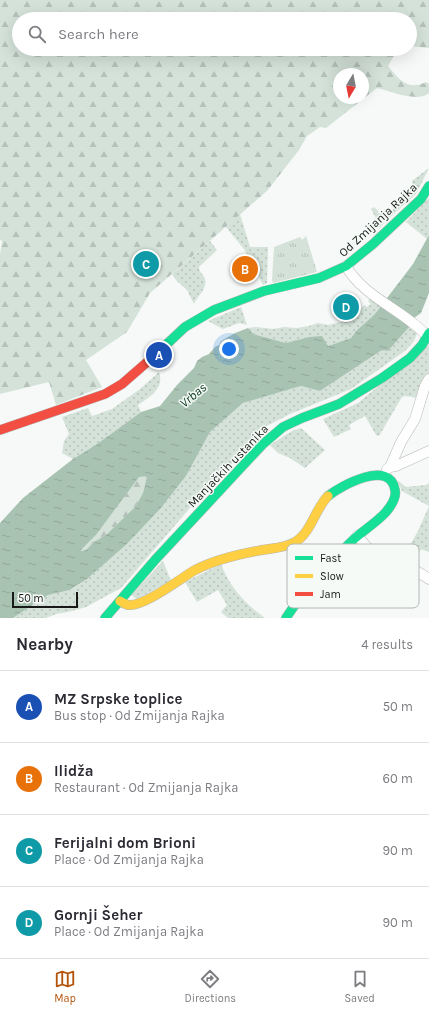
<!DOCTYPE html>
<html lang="en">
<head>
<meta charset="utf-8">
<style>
  body { margin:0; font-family:Karla,sans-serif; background:#f7f7f7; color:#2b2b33 }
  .compass { position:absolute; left:333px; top:68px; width:36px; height:36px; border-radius:50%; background:#fff; box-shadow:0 4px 16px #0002; rotate:190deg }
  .scale { position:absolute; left:12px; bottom:10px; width:66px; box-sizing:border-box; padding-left:4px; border:2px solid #171918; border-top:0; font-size:11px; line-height:14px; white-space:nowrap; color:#171918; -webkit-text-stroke:3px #f5faf7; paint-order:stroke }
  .you { position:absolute; left:229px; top:349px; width:14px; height:14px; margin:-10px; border:3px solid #fff; border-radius:50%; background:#1a73e8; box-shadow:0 0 0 6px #1a73e833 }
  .badge { display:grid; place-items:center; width:26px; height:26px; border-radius:50%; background:#b45309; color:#fff; font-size:13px; font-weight:700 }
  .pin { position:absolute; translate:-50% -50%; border:2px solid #fff; box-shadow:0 1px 4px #0006 }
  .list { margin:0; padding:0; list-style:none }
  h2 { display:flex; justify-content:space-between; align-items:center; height:52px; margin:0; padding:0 16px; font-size:17px }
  h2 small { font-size:13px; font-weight:400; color:#7c7c81 }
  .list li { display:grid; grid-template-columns:26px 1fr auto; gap:12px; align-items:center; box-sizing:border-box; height:72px; padding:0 16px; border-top:1px solid #e1e1e2 }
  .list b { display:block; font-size:15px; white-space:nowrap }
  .list p { margin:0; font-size:13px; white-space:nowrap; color:#7c7c81 }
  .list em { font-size:13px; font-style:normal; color:#7c7c81 }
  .icon { flex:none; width:22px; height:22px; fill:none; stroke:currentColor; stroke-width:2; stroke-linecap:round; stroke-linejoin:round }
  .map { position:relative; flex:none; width:429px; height:618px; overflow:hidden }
  .search { position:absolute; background:#fff; box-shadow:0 4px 16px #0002; left:12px; right:12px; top:12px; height:44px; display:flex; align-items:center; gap:10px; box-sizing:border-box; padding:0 14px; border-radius:22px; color:#7c7c81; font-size:15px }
  .sheet { height:340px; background:#fff }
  nav { display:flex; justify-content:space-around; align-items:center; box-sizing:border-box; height:56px; border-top:1px solid #e1e1e2; background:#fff; font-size:11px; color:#7c7c81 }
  nav a { display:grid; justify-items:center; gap:2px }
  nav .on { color:#b45309 }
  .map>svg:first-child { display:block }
  .grass { fill:url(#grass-dots) }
  .forest { fill:url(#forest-firs); fill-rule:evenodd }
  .park { fill:url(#park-tufts) }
  .water { fill:url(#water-ripples); fill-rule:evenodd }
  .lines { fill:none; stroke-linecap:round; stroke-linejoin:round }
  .street-casing { stroke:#b5b7b6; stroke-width:11 }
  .fast-casing { stroke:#b5b7b6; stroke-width:10 }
  .slow-casing { stroke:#b5b7b6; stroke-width:10 }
  .jam-casing { stroke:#b5b7b6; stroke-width:10 }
  .street { stroke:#fefefe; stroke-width:10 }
  .fast { stroke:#16e098; stroke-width:9 }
  .slow { stroke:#ffcf43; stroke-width:9 }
  .jam { stroke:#f24e42; stroke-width:9 }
  .labels { text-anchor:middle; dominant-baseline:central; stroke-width:3; stroke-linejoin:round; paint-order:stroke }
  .street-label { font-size:12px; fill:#171918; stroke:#f5faf7 }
  .water-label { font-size:13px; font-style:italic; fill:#093921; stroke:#f5faf7 }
  .key { fill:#f5faf7; stroke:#b2b6b4; stroke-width:1 }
  .key-label { font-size:11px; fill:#171918 }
</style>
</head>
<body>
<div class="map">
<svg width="429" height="618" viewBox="0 0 429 618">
  <defs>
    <pattern id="grass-dots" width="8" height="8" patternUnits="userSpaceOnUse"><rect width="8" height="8" fill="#d4e2d9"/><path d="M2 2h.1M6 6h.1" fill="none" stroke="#b5c1ba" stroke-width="1.8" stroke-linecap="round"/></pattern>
    <pattern id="forest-firs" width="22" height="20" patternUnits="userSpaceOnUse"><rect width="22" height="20" fill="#d4e2d9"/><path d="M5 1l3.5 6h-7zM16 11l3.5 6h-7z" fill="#b5c1ba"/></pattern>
    <pattern id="park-tufts" width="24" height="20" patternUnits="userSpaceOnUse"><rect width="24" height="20" fill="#d4e2d9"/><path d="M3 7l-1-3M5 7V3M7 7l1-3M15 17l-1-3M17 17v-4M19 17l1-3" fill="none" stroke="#b5c1ba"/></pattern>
    <pattern id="water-ripples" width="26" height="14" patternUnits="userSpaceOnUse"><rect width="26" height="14" fill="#a9c3b2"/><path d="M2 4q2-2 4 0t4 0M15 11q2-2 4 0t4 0" fill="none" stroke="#91a798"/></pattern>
  </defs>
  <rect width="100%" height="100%" fill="#f6f9f7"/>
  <g class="grass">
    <path d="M 429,168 L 416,194 L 389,218 L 387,216 L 382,221 L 384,223 L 380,227 L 375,228 L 373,226 L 372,222 L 376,218 L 371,209 L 374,207 L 378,211 L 378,213 L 385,215 C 390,211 396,209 399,203 L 400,203 L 408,196 L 413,187 L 412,181 Z"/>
    <path d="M 429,198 L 429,235 L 427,239 L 406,222 Z"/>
    <path d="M 240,214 L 250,247 L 268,247 L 267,283 L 263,285 L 244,249 L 226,227 Z"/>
    <path d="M 210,241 L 217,250 L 199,267 C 199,272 203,274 205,279 C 208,288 197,296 194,304 L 187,290 L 176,280 L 172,274 Z"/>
    <path d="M 370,298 L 381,305 L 374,315 L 357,330 L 351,338 L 328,346 L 309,337 L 286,343 L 253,334 L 248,328 L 256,327 L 273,329 L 284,327 L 297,328 L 309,326 L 318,323 L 328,325 L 345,321 L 351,317 L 352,315 L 365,305 L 367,307 L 371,304 L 368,301 Z"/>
    <path d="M 241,307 L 247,325 L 239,323 L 223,329 L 208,321 Z"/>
    <path d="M 410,326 L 417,333 C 415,341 411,345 405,351 L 351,389 L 290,414 L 259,430 L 246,449 L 195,502 L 121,588 L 86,607 L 68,612 L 56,614 L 46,618 L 13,618 L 48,595 L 71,590 L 87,579 L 127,544 L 161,508 L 186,476 L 210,432 L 243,403 L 301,386 L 320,391 L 382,350 L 388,351 Z"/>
    <path d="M 429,345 L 429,374 L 424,381 L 419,398 L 405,396 L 402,397 L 379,436 L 376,435 L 365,416 L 349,425 L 351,429 L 334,437 L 323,419 L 358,403 Z"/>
    <path d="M 159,372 C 165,388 150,397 138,405 L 141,412 L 97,444 L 73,459 L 62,453 L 64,441 L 69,434 L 62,417 L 88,408 L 92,416 L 112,409 L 140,389 Z"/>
    <path d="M 301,428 L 325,450 L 305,468 L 290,458 L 278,453 L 270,445 L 292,431 Z"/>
    <path d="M 397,480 L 406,487 L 426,485 L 429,483 L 429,552 L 421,549 L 412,566 L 401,561 L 418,531 L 429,506 L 402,491 Z"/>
    <path d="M 163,561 L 171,581 L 137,599 L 131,595 Z"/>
    <path d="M 221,564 C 229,586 245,604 265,618 L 228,618 L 221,612 L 227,605 L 218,590 L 197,602 L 185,582 Z"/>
  </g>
  <g class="forest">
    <path d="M 0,0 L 429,0 L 429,48 L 410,46 L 410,19 L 19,19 L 19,49 L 398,49 L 388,66 C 399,79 407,91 426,82 L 429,84 L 429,93 C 418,103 390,91 377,88 L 326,128 L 320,127 L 307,136 L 299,150 L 267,191 L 150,293 L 127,332 L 86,360 L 102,387 L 56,405 L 49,382 L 0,394 L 0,254 L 2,241 L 0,240 ZM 339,74 L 363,74 L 363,98 L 339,98 Z"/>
    <path d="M 139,476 L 147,476 L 143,493 L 135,507 L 107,534 L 94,542 L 86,550 L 80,551 L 96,535 Z"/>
  </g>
  <path class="park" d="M 306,236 L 317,272 L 273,283 L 272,280 L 274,247 L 300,237 L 302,240 Z"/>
  <path class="water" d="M 429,235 L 429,293 L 421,313 L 414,318 L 410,326 L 388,351 L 382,350 L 320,391 L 301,386 L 243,403 L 210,432 L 186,476 L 161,508 L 127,544 L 87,579 L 70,590 L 48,595 L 13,618 L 0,618 L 0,523 L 23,498 L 73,459 L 97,444 L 141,412 L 160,406 L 177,385 L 194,368 L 197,361 L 202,357 L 209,354 L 215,347 L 219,345 L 221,341 L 235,333 L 248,328 L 253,334 L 286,343 L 309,337 L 322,336 L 328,346 L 351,338 L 357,330 L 374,315 L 413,264 ZM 147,476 L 143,493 L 135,507 L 107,534 L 94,542 L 86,550 L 80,551 L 96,535 L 139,477 Z"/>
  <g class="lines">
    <defs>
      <g id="street">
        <path d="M 346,266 C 364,298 404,310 427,336"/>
        <path d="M 390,467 L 401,442 L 415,419 L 425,386 L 429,379"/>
        <path d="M 387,469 L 390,467 L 396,466 L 429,451"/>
        <path d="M 357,536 L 367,547 L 375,554 L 382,558 L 410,567 L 429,579"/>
      </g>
      <g id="fast">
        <path d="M 153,357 L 185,327 L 214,310 L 264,291 L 319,278 L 346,266 L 373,244 L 421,199 L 429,186"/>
        <path d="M 105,618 L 155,560 L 263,444 L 283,427 L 302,418 L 339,404 L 382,378 L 410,358 L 422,345 L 429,333"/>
        <path d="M 286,618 C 304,590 330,562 354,539 C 364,530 377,522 386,512 C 391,506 397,498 395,490 C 390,459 342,485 328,496"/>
      </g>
      <path id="slow" d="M 120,601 C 123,603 125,604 128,605 C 144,607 181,578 195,570 C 216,559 239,554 262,550 C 273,548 285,548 295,542 C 311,533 315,509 328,496"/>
      <path id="jam" d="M 0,430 L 105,394 L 122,384 L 153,357"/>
    </defs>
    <use href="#street" class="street-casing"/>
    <use href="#fast" class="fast-casing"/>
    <use href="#slow" class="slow-casing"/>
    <use href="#jam" class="jam-casing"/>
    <use href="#street" class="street"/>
    <use href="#fast" class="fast"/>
    <use href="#slow" class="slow"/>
    <use href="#jam" class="jam"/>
  </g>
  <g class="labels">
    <g class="street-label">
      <text transform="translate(378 220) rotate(-43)">Od Zmijanja Rajka</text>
      <text transform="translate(228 466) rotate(-46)">Manjačkih ustanika</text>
    </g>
    <g class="water-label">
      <text transform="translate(193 395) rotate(-40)">Vrbas</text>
    </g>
  </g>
  <rect x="287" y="544" width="132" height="64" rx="6" class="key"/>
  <rect x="295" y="556" width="18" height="4" fill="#16e098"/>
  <rect x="295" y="574" width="18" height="4" fill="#ffcf43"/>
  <rect x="295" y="592" width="18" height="4" fill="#f24e42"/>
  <g class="key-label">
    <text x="320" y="562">Fast</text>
    <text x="320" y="580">Slow</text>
    <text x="320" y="598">Jam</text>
  </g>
</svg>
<svg class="compass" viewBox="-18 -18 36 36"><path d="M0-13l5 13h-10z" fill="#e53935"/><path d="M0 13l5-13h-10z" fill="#7c7c81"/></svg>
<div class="scale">50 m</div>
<div class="you"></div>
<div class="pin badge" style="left:159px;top:355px;background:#1a4fb4">A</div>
<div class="pin badge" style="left:245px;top:269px;background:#e8710a">B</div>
<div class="pin badge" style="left:146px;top:264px;background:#0f9aa8">C</div>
<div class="pin badge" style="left:346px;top:307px;background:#0f9aa8">D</div>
<div class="search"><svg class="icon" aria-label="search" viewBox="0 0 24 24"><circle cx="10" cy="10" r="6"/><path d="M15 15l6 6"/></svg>Search here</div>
</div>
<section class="sheet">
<h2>Nearby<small>4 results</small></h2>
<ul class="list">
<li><span class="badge" style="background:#1a4fb4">A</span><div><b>MZ Srpske toplice</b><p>Bus stop · Od Zmijanja Rajka</p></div><em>50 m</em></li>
<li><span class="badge" style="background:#e8710a">B</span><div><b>Ilidža</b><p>Restaurant · Od Zmijanja Rajka</p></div><em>60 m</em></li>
<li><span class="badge" style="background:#0f9aa8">C</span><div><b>Ferijalni dom Brioni</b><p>Place · Od Zmijanja Rajka</p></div><em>90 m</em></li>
<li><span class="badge" style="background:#0f9aa8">D</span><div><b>Gornji Šeher</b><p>Place · Od Zmijanja Rajka</p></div><em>90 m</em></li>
</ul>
</section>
<nav>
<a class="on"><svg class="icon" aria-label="map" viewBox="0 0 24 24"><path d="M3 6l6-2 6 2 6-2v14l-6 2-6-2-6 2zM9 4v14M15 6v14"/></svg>Map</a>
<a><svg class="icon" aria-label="directions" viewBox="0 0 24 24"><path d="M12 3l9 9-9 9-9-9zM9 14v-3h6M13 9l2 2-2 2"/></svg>Directions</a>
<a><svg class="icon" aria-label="saved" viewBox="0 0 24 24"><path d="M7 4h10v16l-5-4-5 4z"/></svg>Saved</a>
</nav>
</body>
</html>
